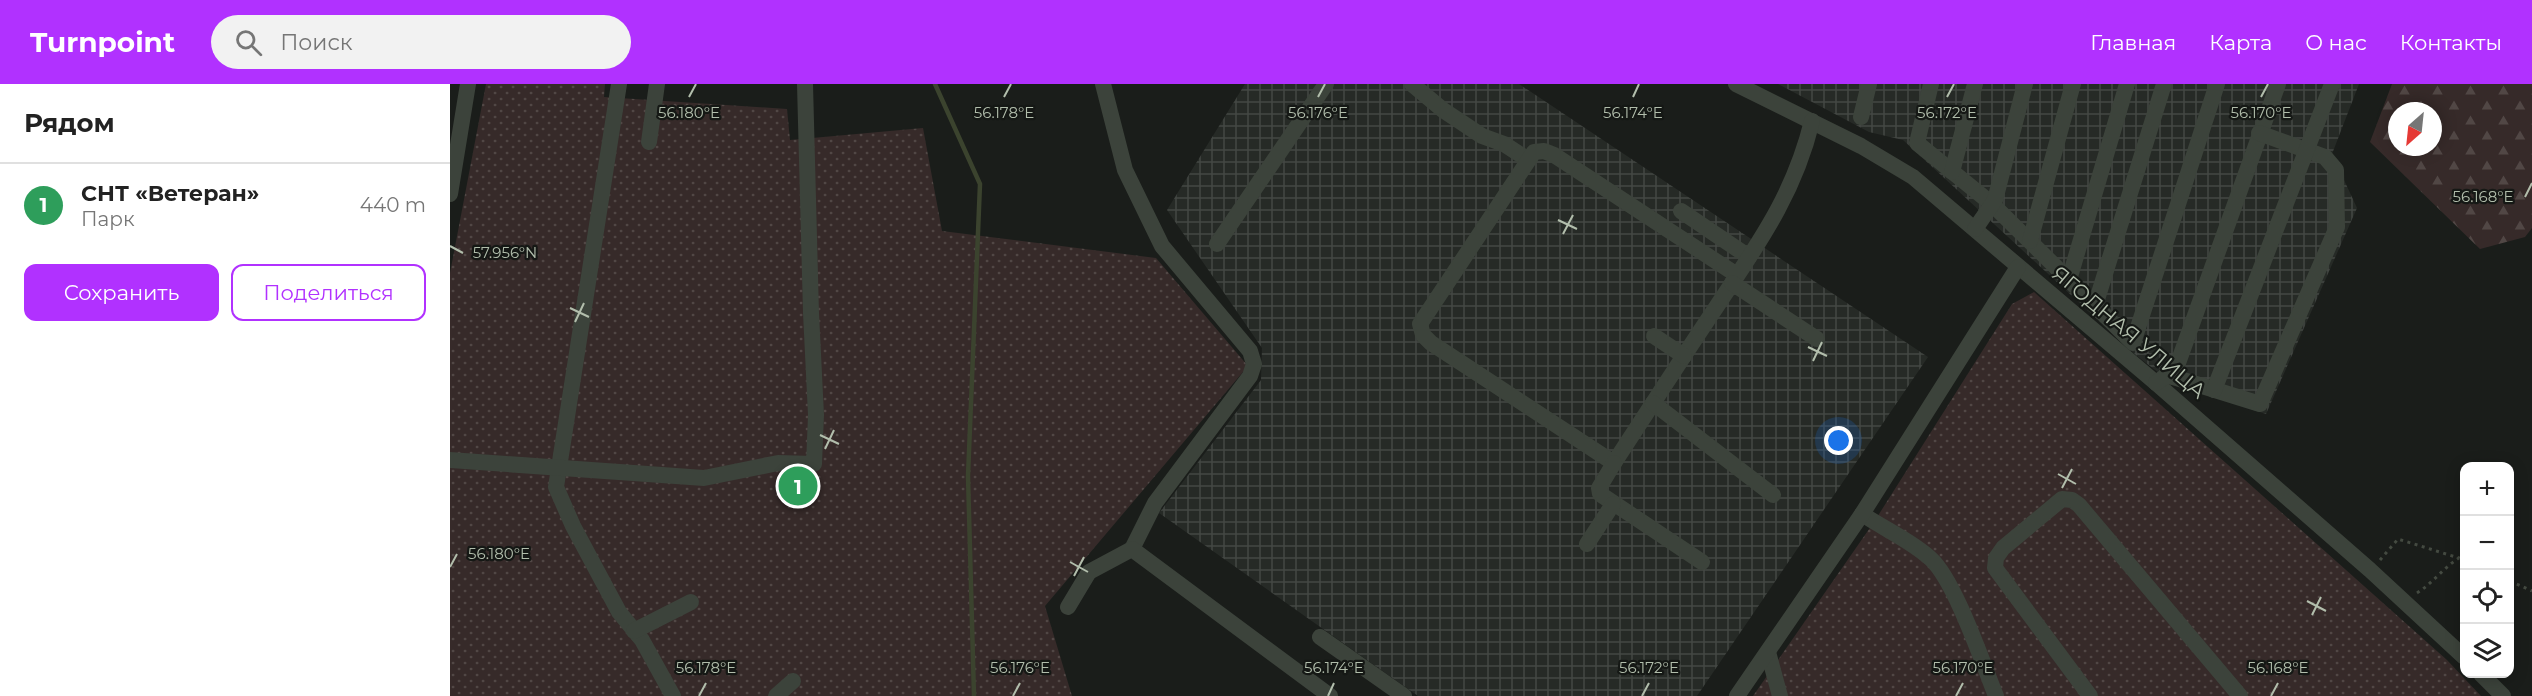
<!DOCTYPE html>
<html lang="ru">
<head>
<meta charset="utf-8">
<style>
  body { margin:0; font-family:Montserrat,sans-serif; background:#f2f2f2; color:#222 }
  .controls { position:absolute; right:18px; bottom:18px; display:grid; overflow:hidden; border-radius:12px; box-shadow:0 3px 15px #0003 }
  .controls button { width:54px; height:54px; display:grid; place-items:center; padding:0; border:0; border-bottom:2px solid #e0e0e0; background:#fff; color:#222; font:30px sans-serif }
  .compass { position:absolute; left:1938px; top:18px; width:54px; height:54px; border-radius:50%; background:#fff; box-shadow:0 3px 15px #0003; rotate:207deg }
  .you { position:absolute; left:1389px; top:357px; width:21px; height:21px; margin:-15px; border:4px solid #fff; border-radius:50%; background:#1a73e8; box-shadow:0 0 0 9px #1a73e833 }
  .badge { display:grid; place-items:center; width:39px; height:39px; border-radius:50%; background:#b131ff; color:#fff; font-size:20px; font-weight:700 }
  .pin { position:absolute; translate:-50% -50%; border:3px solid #fff; box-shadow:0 2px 6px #0006 }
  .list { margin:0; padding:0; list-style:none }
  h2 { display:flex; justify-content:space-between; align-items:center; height:78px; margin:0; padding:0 24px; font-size:26px }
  h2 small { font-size:20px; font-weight:400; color:#767676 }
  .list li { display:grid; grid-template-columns:39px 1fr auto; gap:18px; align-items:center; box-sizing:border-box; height:84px; padding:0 24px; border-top:2px solid #e0e0e0 }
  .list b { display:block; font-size:22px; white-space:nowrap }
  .list p { margin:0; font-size:20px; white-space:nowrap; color:#767676 }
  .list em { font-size:20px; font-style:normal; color:#767676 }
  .actions { display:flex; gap:12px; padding:18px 24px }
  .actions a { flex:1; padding:14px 0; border:2px solid #b131ff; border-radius:12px; text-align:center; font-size:21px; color:#b131ff }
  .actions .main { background:#b131ff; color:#fff }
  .icon { flex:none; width:33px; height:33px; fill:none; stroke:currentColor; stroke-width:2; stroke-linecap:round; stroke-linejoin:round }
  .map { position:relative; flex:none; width:2082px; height:612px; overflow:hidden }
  header { display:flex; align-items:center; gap:36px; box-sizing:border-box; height:84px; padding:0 30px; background:#b131ff; color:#fff }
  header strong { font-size:28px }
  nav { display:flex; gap:33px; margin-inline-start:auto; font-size:21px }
  .search { width:420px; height:54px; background:#f2f2f2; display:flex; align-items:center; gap:15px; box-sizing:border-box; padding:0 21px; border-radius:33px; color:#767676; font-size:22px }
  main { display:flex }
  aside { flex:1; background:#fff }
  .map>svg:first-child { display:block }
  .industrial { fill:url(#industrial-grid) }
  .green { fill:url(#green-dots) }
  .forest { fill:url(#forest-firs); fill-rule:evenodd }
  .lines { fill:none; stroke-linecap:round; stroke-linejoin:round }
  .stream { stroke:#3b432e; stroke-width:4.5 }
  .path { stroke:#444a41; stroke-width:3; stroke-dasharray:3 4.5; stroke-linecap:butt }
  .minor { stroke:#3c433b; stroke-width:16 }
  .ticks { fill:none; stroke:#b2beac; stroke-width:2 }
  .labels { text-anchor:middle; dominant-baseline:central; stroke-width:4.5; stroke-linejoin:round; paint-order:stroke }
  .street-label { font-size:21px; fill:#b2beac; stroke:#151815 }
  .ticks-label { font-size:15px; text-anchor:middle; fill:#b2beac; stroke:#151815; stroke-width:4.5; stroke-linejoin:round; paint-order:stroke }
</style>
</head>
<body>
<header>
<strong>Turnpoint</strong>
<div class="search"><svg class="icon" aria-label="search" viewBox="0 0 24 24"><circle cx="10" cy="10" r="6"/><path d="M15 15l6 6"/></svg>Поиск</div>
<nav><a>Главная</a><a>Карта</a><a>О нас</a><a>Контакты</a></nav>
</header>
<main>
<aside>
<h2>Рядом<small></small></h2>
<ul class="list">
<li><span class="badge" style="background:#2e9e5b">1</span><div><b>СНТ «Ветеран»</b><p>Парк</p></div><em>440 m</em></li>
</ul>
<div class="actions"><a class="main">Сохранить</a><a>Поделиться</a></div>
</aside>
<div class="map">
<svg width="2082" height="612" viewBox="0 0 2082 612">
  <defs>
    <pattern id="industrial-grid" width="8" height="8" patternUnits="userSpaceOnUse" patternTransform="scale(1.5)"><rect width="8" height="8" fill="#262a26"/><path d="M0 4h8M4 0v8" fill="none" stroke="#434743"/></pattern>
    <pattern id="green-dots" width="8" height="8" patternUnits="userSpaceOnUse" patternTransform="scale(1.5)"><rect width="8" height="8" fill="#362a29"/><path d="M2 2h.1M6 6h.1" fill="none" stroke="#514745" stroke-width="1.8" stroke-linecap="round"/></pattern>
    <pattern id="forest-firs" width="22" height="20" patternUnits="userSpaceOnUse" patternTransform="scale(1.5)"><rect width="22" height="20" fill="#362a29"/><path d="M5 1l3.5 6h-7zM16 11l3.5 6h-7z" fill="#514745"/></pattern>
  </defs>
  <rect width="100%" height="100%" fill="#1a1d1a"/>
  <g class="industrial">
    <path d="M 795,0 L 1069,0 L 1478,273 L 1247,612 L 968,612 L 709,429 L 811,296 L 812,264 L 717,126 Z"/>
    <path d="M 1328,0 L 1909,0 L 1882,70 L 1907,124 L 1816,330 L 1722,299 L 1687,272 L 1453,56 L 1419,48 Z"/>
  </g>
  <g class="green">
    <path d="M 36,0 L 155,0 L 154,13 L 337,25 L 340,56 L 473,44 L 492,147 L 706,174 L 798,282 L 595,522 L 622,612 L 0,612 L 0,189 Z"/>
    <path d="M 1584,208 L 1997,576 L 2031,612 L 1303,612 L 1424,438 L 1562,220 Z"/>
  </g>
  <path class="forest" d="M 1942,0 L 2082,0 L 2082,144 L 2075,153 L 2030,165 L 1920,58 ZM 1947,27 L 1983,27 L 1983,63 L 1947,63 Z"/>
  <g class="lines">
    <path class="stream" d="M 485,0 L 530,100 L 518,392 L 524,612"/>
    <g class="path">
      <path d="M 1930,476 L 1948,455 L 2009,474"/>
      <path d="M 2060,497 L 2082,507"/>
      <path d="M 1967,509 C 1983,499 1993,484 2009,474 L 2014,476"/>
    </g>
    <g class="minor">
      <path d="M 169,0 L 106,403 L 123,442 L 169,528 L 192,556 L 223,612"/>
      <path d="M 653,0 L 675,86 L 712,162 L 800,267 L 804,280 L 800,292 L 705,419 L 682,465"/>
      <path d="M 962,0 L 993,26 L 1032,52 L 1054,60 L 1077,75"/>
      <path d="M 1286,0 L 1411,62 L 1463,93 L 1706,299 L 1920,486 L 2014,573"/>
      <path d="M 1481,0 L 1467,59 L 1542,120 L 1683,259 L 1767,0"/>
      <path d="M 1411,33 L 1419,0"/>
      <path d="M 199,58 L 207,0"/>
      <path d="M 1502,88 L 1525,0"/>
      <path d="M 0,110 L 18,0"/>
      <path d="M 1231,127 L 1299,173"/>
      <path d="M 1525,145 L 1545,116 L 1575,0"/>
      <path d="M 1580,157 L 1623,0"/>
      <path d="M 767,160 L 876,0"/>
      <path d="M 1287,191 L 1104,71 L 1094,67 L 1084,68 L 970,240 L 973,251 L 981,259 L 1164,379 C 1198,327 1232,274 1267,222 C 1308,160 1344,111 1362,37"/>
      <path d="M 1619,196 L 1677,0"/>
      <path d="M 1282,199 L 1367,255"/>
      <path d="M 1645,222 L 1714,0"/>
      <path d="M 1204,252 L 1234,272"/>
      <path d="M 1723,293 L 1828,0"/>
      <path d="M 1706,299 L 1717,291 L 1810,320 L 1887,143 L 1886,86 L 1875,73 L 1809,49"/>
      <path d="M 1764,306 L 1882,0"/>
      <path d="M 1203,319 L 1323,411"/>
      <path d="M 0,376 L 254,394 L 328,379 L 364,380 L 366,331 L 361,229 L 355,0"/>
      <path d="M 1164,379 L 1149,404 L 1150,410 L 1252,478"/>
      <path d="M 1412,430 C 1434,445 1462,457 1481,475 C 1505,497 1533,580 1546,612"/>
      <path d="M 1137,460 L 1163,420"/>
      <path d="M 618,523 L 639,488 L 682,465 L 880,612"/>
      <path d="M 184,547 L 241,518"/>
      <path d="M 870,553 L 954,612"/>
      <path d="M 1318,568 L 1330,612"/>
      <path d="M 2031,590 L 2053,612"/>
      <path d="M 326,612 L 343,597"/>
      <path d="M 1287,612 L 1412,430 L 1568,183"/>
      <path d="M 1640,612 L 1545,484 L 1546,474 L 1553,464 L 1612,415 L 1622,416 L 1629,421 L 1790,612"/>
    </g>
  </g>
  <path class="ticks" d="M 239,13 L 246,0M 554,13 L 561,0M 868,13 L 875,0M 1183,13 L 1189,0M 1497,13 L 1504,0M 1811,13 L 1818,0M 2075,113 L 2082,99M 1108,136 L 1127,145M 1113,150 L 1123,131M 0,162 L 13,169M 120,224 L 139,233M 125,238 L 134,219M 1358,263 L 1377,272M 1363,277 L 1372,258M 370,351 L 389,360M 375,365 L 384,346M 1608,390 L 1626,400M 1612,404 L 1622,385M 620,478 L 638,488M 0,483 L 7,470M 624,492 L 634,473M 1857,517 L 1876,527M 1862,531 L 1871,513M 249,612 L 256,599M 563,612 L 570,599M 878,612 L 884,599M 1192,612 L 1199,599M 1506,612 L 1513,599M 1821,612 L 1828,599"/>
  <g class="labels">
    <g class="street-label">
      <text transform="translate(1679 248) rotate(40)">ЯГОДНАЯ УЛИЦА</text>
    </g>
  </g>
  <g class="ticks-label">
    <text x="239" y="34">56.180°E</text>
    <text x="554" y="34">56.178°E</text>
    <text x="868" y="34">56.176°E</text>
    <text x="1183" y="34">56.174°E</text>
    <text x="1497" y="34">56.172°E</text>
    <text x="1811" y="34">56.170°E</text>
    <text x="2033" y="118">56.168°E</text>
    <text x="55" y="174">57.956°N</text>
    <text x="49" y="475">56.180°E</text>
    <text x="256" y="589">56.178°E</text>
    <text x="570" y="589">56.176°E</text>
    <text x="884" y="589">56.174°E</text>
    <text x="1199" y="589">56.172°E</text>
    <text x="1513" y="589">56.170°E</text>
    <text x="1828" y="589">56.168°E</text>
  </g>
</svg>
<div class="controls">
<button>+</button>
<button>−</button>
<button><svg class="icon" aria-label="locate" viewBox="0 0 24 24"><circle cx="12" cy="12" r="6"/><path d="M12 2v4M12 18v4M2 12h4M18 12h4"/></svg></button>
<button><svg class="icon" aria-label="layers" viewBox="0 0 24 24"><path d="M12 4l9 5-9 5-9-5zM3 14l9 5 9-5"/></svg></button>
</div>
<svg class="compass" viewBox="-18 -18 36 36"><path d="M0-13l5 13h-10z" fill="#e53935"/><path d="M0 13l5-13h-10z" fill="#767676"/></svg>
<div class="you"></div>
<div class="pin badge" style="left:348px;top:402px;background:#2e9e5b">1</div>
</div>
</main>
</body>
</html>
